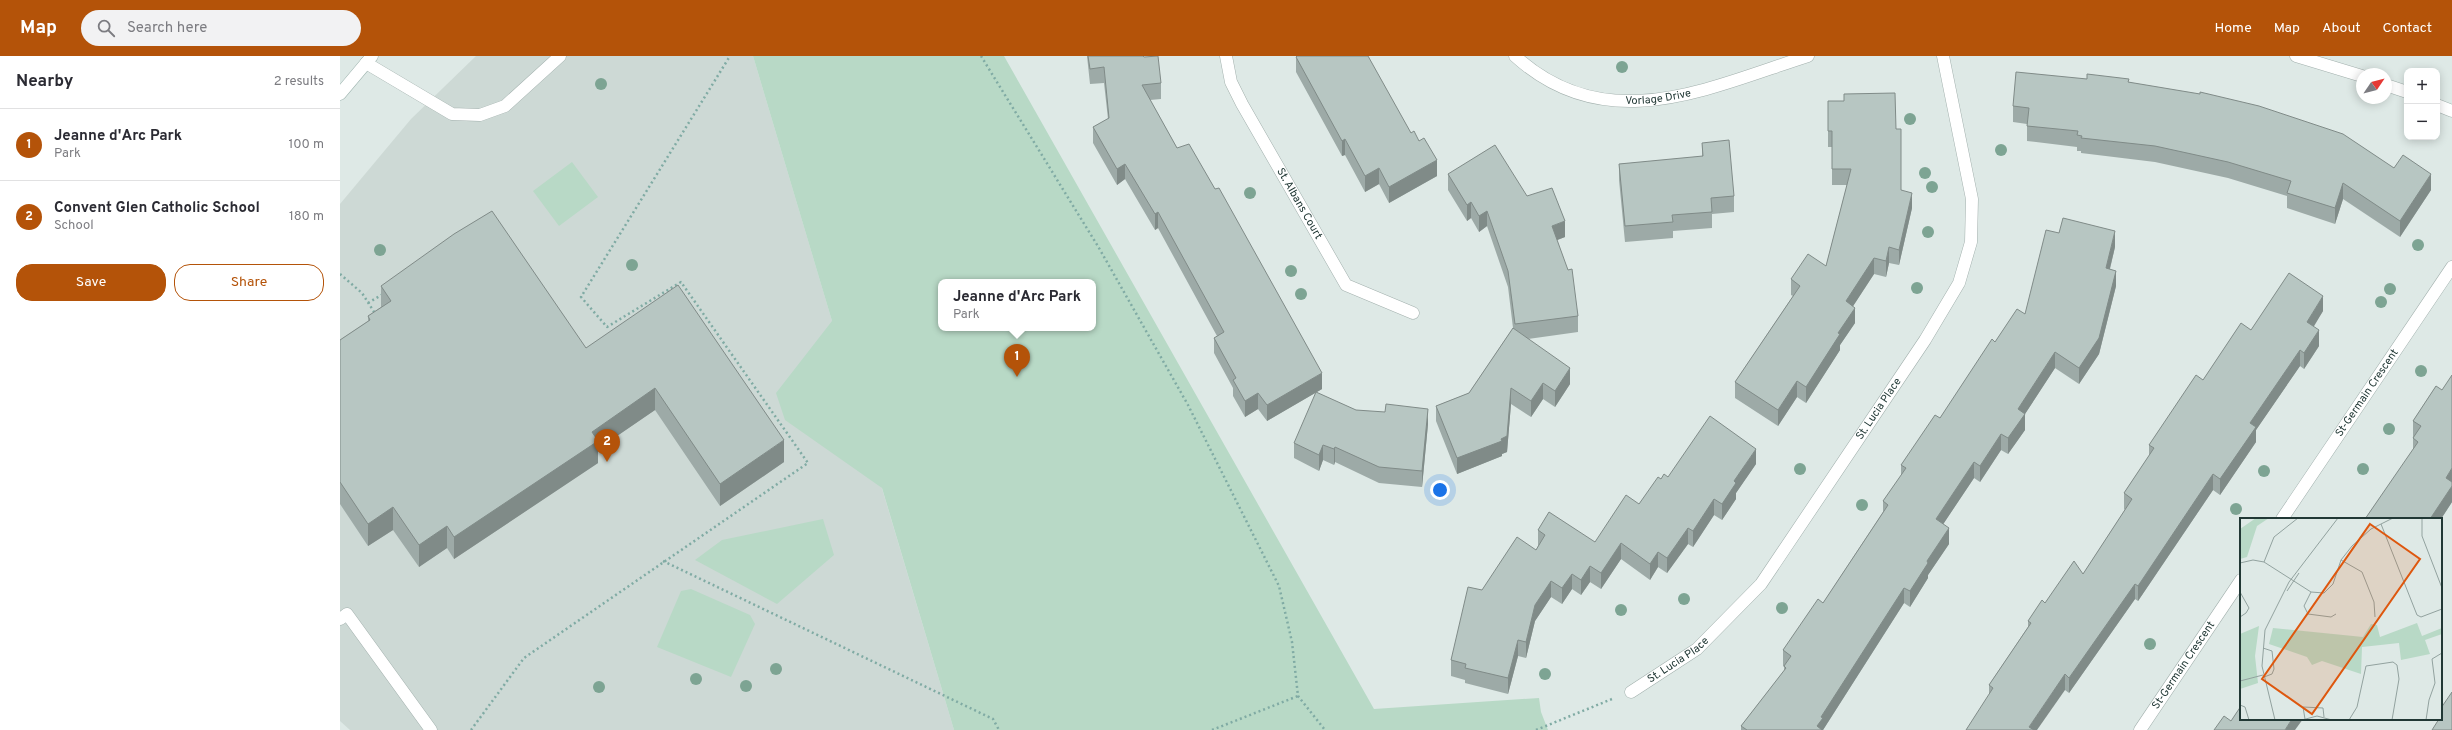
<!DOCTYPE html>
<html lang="en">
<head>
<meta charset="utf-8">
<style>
  body { margin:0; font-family:Overpass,sans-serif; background:#f2f2f3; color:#2b2b33 }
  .controls { position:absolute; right:12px; top:12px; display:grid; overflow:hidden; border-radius:8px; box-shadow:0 2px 10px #0003 }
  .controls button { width:36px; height:36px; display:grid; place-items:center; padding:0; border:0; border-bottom:1px solid #e1e1e2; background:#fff; color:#2b2b33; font:20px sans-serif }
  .compass { position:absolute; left:2016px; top:12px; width:36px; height:36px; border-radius:50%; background:#fff; box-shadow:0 2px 10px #0003; rotate:55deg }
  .you { position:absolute; left:1100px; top:434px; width:14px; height:14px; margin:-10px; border:3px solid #fff; border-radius:50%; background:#1a73e8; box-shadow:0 0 0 6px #1a73e833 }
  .badge { display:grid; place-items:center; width:26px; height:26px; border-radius:50%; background:#b45309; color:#fff; font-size:13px; font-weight:700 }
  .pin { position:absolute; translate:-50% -33px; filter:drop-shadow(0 1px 2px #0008) }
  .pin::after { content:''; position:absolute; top:21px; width:14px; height:12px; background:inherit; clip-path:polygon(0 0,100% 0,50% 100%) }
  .popup { position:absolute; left:598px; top:223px; width:158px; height:52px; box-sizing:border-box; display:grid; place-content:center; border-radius:8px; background:#fff; filter:drop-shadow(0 1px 3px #0005); font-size:13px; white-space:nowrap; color:#7c7c81 }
  .popup b { font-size:15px; color:#2b2b33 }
  .popup::after { content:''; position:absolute; left:50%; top:100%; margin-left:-8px; border:8px solid transparent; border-top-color:#fff }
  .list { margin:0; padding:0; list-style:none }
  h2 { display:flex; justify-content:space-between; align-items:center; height:52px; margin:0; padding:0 16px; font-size:17px }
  h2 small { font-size:13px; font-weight:400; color:#7c7c81 }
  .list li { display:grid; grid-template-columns:26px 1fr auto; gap:12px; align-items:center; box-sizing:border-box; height:72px; padding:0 16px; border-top:1px solid #e1e1e2 }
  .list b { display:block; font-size:15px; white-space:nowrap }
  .list p { margin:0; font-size:13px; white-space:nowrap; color:#7c7c81 }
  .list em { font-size:13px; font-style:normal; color:#7c7c81 }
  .actions { display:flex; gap:8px; padding:12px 16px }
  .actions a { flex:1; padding:9px 0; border:1px solid #b45309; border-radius:16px; text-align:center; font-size:14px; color:#b45309 }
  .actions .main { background:#b45309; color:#fff }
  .icon { flex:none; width:22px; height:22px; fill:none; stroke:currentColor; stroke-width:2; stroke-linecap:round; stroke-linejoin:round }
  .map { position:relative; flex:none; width:2112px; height:674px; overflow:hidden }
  header { display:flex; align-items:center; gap:24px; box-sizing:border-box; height:56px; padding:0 20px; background:#b45309; color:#fff }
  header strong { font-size:19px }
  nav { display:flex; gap:22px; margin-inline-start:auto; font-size:14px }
  .search { width:280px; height:36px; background:#f2f2f3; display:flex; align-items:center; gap:10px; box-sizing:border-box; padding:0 14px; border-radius:22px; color:#7c7c81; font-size:15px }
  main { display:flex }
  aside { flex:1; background:#fff }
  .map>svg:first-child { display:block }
  .built { fill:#cdd9d5 }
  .green { fill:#b8d9c6; fill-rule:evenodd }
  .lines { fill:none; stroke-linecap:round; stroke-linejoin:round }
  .lane-casing { stroke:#a2b0ad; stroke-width:13 }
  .street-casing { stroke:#a2b0ad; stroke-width:13 }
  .secondary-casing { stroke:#9eb4af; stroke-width:13 }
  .path { stroke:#80aba4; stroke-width:2.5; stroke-dasharray:2 3; stroke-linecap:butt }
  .lane { stroke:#fff; stroke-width:12 }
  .street { stroke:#fff; stroke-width:12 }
  .secondary { stroke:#fff; stroke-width:12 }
  .tree { fill:#7da493 }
  .wall { fill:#9daaa7 }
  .shaded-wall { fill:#808b88 }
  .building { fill:#b7c6c2; stroke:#808b88 }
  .labels { text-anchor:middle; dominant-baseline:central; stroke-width:3.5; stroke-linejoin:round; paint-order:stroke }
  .street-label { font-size:11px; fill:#213835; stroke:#eef6f3 }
  .inset-road { fill:none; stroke:#92a29f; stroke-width:1 }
  .view { fill:#de570e; fill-opacity:0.15; stroke:#de570e; stroke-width:2 }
  .inset-edge { fill:none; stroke:#213835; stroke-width:2 }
</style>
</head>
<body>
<header>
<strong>Map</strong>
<div class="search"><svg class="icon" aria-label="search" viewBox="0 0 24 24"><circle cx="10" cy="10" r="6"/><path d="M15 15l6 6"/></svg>Search here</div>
<nav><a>Home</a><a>Map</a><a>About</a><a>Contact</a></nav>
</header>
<main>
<aside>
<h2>Nearby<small>2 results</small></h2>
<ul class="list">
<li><span class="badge">1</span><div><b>Jeanne d'Arc Park</b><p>Park</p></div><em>100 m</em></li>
<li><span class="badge">2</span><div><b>Convent Glen Catholic School</b><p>School</p></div><em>180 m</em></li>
</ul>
<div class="actions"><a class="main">Save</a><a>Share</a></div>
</aside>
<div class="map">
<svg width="2112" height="674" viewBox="0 0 2112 674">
  <rect width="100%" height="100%" fill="#dee9e6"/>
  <path class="built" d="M 136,0 L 413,0 L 614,674 L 10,674 L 0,665 L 0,148 L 71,63 Z"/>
  <g class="green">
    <path d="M 413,0 L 664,0 L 1034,653 L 1199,642 L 1201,656 L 1208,674 L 614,674 L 542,432 L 445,364 L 436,337 L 492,265 ZM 601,226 L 753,226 L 753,272 L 601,272 Z"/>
    <path d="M 232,106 L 258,141 L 219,170 L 193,135 Z"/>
    <path d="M 483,463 L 494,499 L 437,548 L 355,504 L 382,484 Z"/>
    <path d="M 351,533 L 410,559 L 415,568 L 391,621 L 317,591 L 341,535 Z"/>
  </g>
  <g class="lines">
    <defs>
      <g id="lane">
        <path d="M 26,7 L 112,58 L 140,59 L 165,50 L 220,0"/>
        <path d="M 0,563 L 7,558 L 91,674"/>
      </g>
      <g id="street">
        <path id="s1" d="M 886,0 L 891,26 L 902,48 L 1006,229 L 1073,257"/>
        <path id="s2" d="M 1175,0 C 1266,83 1368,32 1468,0"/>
        <path d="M 1956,0 L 2022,20"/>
        <path d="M 2046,29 L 2067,36"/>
        <path d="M 2097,49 L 2112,55"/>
        <path id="s3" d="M 1942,463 L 2112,211"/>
        <path id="s4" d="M 1291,636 L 1357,593 L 1421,528 L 1585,284 L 1619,227 L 1631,186 L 1632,143 L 1603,0"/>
        <path id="s5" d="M 1800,674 L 1901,524"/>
      </g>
      <path id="secondary" d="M 0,38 L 32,0"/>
    </defs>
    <use href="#lane" class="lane-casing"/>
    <use href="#street" class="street-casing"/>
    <use href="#secondary" class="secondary-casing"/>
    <g class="path">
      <path d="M 641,0 L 759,192 L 848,349 L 939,530 L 952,586 L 958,640 L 985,674"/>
      <path d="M 0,218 L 22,237 L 36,259"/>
      <path d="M 28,247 L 43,238"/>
      <path d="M 323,505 L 653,663 L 659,674"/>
      <path d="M 131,674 L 184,602 L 468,407 L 341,226 L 267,271 L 241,241 L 390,0"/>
      <path d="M 872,674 L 958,640"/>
      <path d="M 1196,674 L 1272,643"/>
    </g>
    <use href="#lane" class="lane"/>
    <use href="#street" class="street"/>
    <use href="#secondary" class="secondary"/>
  </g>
  <g class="tree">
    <circle cx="1282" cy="11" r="6"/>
    <circle cx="261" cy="28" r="6"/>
    <circle cx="1570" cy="63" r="6"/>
    <circle cx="1661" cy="94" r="6"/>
    <circle cx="1585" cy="117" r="6"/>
    <circle cx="1592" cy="131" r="6"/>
    <circle cx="910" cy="137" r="6"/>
    <circle cx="1588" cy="176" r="6"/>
    <circle cx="2078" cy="189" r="6"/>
    <circle cx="40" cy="194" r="6"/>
    <circle cx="292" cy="209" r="6"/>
    <circle cx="951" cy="215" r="6"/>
    <circle cx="1577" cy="232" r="6"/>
    <circle cx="2050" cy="233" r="6"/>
    <circle cx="961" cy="238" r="6"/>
    <circle cx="2041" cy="246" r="6"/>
    <circle cx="2081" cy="315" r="6"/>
    <circle cx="2049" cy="373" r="6"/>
    <circle cx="1460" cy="413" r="6"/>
    <circle cx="2023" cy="413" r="6"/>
    <circle cx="1924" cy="415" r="6"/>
    <circle cx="1522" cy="449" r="6"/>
    <circle cx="1896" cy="453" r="6"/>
    <circle cx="1344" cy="543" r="6"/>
    <circle cx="1442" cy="552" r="6"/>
    <circle cx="1281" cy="554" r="6"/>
    <circle cx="1810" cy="588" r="6"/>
    <circle cx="436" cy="613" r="6"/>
    <circle cx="1205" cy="618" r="6"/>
    <circle cx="356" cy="623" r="6"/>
    <circle cx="406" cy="630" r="6"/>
    <circle cx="259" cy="631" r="6"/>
  </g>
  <g class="wall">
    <path d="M 747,0 L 803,0 L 804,1 L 821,27 L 821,43 L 810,44 L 837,92 L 982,333 L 927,365 L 918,353 L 905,361 L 893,340 L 893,332 L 874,297 L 874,282 L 877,280 L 818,172 L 815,174 L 785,123 L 777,129 L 753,87 L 753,71 L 768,63 L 764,27 L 750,28 Z"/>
    <path d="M 956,1 L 1071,77 L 1097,120 L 1049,147 L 1039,128 L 1025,136 L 1005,99 L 1002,100 L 956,16 Z"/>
    <path d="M 1747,23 L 1789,26 L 2054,112 L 2091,134 L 2060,181 L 2003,143 L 1995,168 L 1947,152 L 1947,140 L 1888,122 L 1815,106 L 1741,97 L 1741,95 L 1737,95 L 1737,91 L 1687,85 L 1687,68 L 1673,66 L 1673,50 Z"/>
    <path d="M 1504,38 L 1556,73 L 1561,134 L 1572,152 L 1559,209 L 1549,207 L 1546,221 L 1534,218 L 1513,250 L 1515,267 L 1500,289 L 1500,294 L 1466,347 L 1457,341 L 1438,370 L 1395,342 L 1395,326 L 1453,240 L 1451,239 L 1451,223 L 1486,210 L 1507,129 L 1492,129 L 1492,91 L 1488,91 L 1488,45 L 1504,45 Z"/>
    <path d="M 1362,87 L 1394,140 L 1394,156 L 1372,158 L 1372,172 L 1333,175 L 1333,182 L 1285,186 L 1279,124 L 1279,108 L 1362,101 Z"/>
    <path d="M 1108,118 L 1187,140 L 1225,181 L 1217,184 L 1238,260 L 1238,276 L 1188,283 L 1230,328 L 1215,351 L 1203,343 L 1191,361 L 1171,348 L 1167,396 L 1162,398 L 1162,400 L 1117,418 L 1096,365 L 1096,350 L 1129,337 L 1173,272 L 1168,231 L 1147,170 L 1139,176 L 1131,162 L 1127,165 L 1108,134 Z"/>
    <path d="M 1775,191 L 1770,213 L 1776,230 L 1759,298 L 1739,328 L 1715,312 L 1685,358 L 1685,374 L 1668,398 L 1661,394 L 1640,426 L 1634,422 L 1603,468 L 1609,488 L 1588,519 L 1588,522 L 1570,551 L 1564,547 L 1483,674 L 1401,674 L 1401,670 L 1444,615 L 1444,611 L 1443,610 L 1443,594 L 1483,547 L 1543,456 L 1543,445 L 1561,420 L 1561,409 L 1600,362 L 1655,286 L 1685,258 Z"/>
    <path d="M 41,230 L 246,292 L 444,406 L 380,450 L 315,354 L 258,393 L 258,407 L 114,503 L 107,492 L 79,511 L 53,474 L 28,490 L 0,448 L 0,284 L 28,265 L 28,260 L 41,251 Z"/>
    <path d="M 1983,255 L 1973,270 L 1979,290 L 1964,313 L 1960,310 L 1916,374 L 1916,386 L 1880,439 L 1873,434 L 1798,545 L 1795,543 L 1729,637 L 1725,634 L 1649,639 L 1649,629 L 1688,571 L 1688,565 L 1705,547 L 1743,518 L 1785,454 L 1784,453 L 1784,437 L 1809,400 L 1809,389 L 1863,324 L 1911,274 Z"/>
    <path d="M 2096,330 L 2112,446 L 2101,463 L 2025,463 L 2073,395 L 2073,365 Z"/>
    <path d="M 1016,354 L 1088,368 L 1082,431 L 1039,427 L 995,406 L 994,409 L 983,404 L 979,415 L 954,402 L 954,387 Z"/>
    <path d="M 1416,408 L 1396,437 L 1396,443 L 1382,464 L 1374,459 L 1353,491 L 1348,488 L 1327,517 L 1318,511 L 1310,524 L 1281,503 L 1261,533 L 1250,526 L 1241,539 L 1232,533 L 1222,548 L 1211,541 L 1195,565 L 1186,602 L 1178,600 L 1168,638 L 1125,627 L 1125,624 L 1111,620 L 1111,604 L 1142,534 L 1196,494 L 1198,490 L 1198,474 L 1255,486 L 1299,448 L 1321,423 L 1328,421 Z"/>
  </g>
  <g class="shaded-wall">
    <path d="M 1005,83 L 1005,99 L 1002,100 L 1002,85 Z"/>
    <path d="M 1097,104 L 1097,120 L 1049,147 L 1049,131 Z"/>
    <path d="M 785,108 L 785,123 L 777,129 L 777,113 Z"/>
    <path d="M 1039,112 L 1039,128 L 1025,136 L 1025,120 Z"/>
    <path d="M 2091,118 L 2091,134 L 2060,181 L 2060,165 Z"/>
    <path d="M 2003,127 L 2003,143 L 1995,168 L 1995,152 Z"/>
    <path d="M 1572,137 L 1572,152 L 1559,209 L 1559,194 Z"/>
    <path d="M 1131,146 L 1131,162 L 1127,165 L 1127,149 Z"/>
    <path d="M 1147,155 L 1147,170 L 1139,176 L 1139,160 Z"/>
    <path d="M 818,156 L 818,172 L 815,174 L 815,158 Z"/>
    <path d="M 1225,165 L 1225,181 L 1212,186 L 1212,170 Z"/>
    <path d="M 1775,175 L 1775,191 L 1766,228 L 1766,212 Z"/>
    <path d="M 1549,191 L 1549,207 L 1546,221 L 1546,205 Z"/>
    <path d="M 1534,202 L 1534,218 L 1506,261 L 1506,245 Z"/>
    <path d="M 1776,215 L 1776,230 L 1759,298 L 1739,328 L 1739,312 Z"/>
    <path d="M 1983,240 L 1983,255 L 1967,282 L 1967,266 Z"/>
    <path d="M 1515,252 L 1515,267 L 1500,289 L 1500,294 L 1466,347 L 1466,331 L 1498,277 Z"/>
    <path d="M 1979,274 L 1979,290 L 1964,313 L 1964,297 Z"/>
    <path d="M 1960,294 L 1960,310 L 1916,374 L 1916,386 L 1880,439 L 1880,423 L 1910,367 Z"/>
    <path d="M 1715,296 L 1715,312 L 1685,358 L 1685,374 L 1668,398 L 1668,382 L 1678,353 Z"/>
    <path d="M 1230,312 L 1230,328 L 1215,351 L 1215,335 Z"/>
    <path d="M 982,317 L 982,333 L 927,365 L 927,349 Z"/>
    <path d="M 1457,325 L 1457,341 L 1438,370 L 1438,354 Z"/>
    <path d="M 1203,327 L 1203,343 L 1191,361 L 1191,345 Z"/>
    <path d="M 315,332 L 315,354 L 258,393 L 258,407 L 114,503 L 114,481 L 252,376 Z"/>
    <path d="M 1171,332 L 1171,348 L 1167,396 L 1162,398 L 1162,400 L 1117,418 L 1117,402 Z"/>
    <path d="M 918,337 L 918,353 L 905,361 L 905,345 Z"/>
    <path d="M 1088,353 L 1088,368 L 1082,431 L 1082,415 Z"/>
    <path d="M 1661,378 L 1661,394 L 1640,426 L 1640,410 Z"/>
    <path d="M 444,384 L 444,406 L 380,450 L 380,428 Z"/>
    <path d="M 983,389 L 983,404 L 979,415 L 979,399 Z"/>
    <path d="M 995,391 L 995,406 L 994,409 L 994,393 Z"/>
    <path d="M 1416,393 L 1416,408 L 1396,437 L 1396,443 L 1382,464 L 1382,448 L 1394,425 Z"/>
    <path d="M 1634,406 L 1634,422 L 1596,479 L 1596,463 Z"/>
    <path d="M 2112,412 L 2112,428 L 2106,422 Z"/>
    <path d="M 1873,418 L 1873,434 L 1798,545 L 1798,530 Z"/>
    <path d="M 2112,430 L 2112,446 L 2101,463 L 2090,463 Z"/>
    <path d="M 1374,443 L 1374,459 L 1353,491 L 1353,475 Z"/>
    <path d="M 53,451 L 53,474 L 28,490 L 28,468 Z"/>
    <path d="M 107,470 L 107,492 L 79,511 L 79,489 Z"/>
    <path d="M 1348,472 L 1348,488 L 1327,517 L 1327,502 Z"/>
    <path d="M 1609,472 L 1609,488 L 1588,519 L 1588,522 L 1570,551 L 1570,535 L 1587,505 Z"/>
    <path d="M 1281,487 L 1281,503 L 1261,533 L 1261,517 Z"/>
    <path d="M 1318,496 L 1318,511 L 1310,524 L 1310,508 Z"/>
    <path d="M 1250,510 L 1250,526 L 1241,539 L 1241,524 Z"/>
    <path d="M 1232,518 L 1232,533 L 1222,548 L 1222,532 Z"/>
    <path d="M 1211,525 L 1211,541 L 1195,565 L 1186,602 L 1186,586 L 1195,549 Z"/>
    <path d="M 1795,528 L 1795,543 L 1729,637 L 1729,622 Z"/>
    <path d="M 1564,532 L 1564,547 L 1483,674 L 1477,674 L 1477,670 L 1481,661 Z"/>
    <path d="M 1178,584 L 1178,600 L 1168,638 L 1168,622 Z"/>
    <path d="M 1725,618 L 1725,634 L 1697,674 L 1689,674 L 1689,671 Z"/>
    <path d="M 1952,663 L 1963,663 L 1955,674 L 1945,674 Z"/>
  </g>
  <g class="building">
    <path d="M 748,0 L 803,0 L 804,1 L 818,0 L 821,27 L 802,29 L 837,92 L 849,88 L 875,133 L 879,132 L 982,317 L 927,349 L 918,337 L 905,345 L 893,324 L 896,322 L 874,282 L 884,276 L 818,156 L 815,158 L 785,108 L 777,113 L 753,71 L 769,62 L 764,11 L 750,13 Z"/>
    <path d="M 957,0 L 1028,0 L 1071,77 L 1074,75 L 1079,85 L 1084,82 L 1097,104 L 1049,131 L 1039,112 L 1025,120 L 1005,83 L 1002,85 L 956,1 Z"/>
    <path d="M 1676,16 L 1747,23 L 1747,18 L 1789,23 L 1788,26 L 1860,38 L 1860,36 L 1919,50 L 2003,78 L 2054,112 L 2063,99 L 2091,118 L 2060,165 L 2003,127 L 1995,152 L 1947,137 L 1951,125 L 1888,106 L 1815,90 L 1741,82 L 1742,80 L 1737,79 L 1738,75 L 1687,70 L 1689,52 L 1673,50 Z"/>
    <path d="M 1555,37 L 1556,73 L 1561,73 L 1561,134 L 1572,137 L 1559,194 L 1549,191 L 1546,205 L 1534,202 L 1506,245 L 1515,252 L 1498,277 L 1500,278 L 1466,331 L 1457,325 L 1438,354 L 1395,326 L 1460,230 L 1451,223 L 1468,198 L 1486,210 L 1511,113 L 1492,113 L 1492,75 L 1488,75 L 1488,45 L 1504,45 L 1504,38 Z"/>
    <path d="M 1389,84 L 1394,140 L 1371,142 L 1372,156 L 1332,159 L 1333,166 L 1285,170 L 1279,108 L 1363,100 L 1362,87 Z"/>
    <path d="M 1155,89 L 1187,140 L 1212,132 L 1225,165 L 1212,170 L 1228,214 L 1232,213 L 1238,260 L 1175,268 L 1168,215 L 1147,155 L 1139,160 L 1131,146 L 1127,149 L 1108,118 Z"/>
    <path d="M 152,155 L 246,292 L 338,229 L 444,384 L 380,428 L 315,332 L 252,376 L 258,385 L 114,481 L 107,470 L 79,489 L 53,451 L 28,468 L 0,426 L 0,284 L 30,264 L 28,260 L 51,245 L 41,230 L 114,178 Z"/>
    <path d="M 1723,162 L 1775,175 L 1766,212 L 1776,215 L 1759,282 L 1739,312 L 1715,296 L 1678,353 L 1685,358 L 1668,382 L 1661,378 L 1640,410 L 1634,406 L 1596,463 L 1609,472 L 1587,505 L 1588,507 L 1570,535 L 1564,532 L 1481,661 L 1483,662 L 1477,670 L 1482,674 L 1407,674 L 1401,670 L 1446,612 L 1444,610 L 1451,600 L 1443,594 L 1478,543 L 1483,547 L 1548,449 L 1543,445 L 1566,412 L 1561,409 L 1595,359 L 1600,362 L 1652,283 L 1655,286 L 1677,253 L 1685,258 L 1706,174 L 1719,177 Z"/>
    <path d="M 1949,217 L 1983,240 L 1967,266 L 1979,274 L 1964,297 L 1960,294 L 1910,367 L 1916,371 L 1880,423 L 1873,418 L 1798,530 L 1795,528 L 1729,622 L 1725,618 L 1689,671 L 1694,674 L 1626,674 L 1653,632 L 1649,629 L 1691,567 L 1688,565 L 1702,544 L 1705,547 L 1734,505 L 1743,518 L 1792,443 L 1784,437 L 1814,392 L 1809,389 L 1856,319 L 1863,324 L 1901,267 L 1911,274 Z"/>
    <path d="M 1173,272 L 1230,312 L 1215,335 L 1203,327 L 1191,345 L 1171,332 L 1167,380 L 1161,383 L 1162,385 L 1117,402 L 1096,350 L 1129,337 Z"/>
    <path d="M 2112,319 L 2112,412 L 2106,422 L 2112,426 L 2112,430 L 2090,463 L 2025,463 L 2078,386 L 2073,382 L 2081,370 L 2073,365 L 2096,330 L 2102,334 Z"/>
    <path d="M 976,336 L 1016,354 L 1045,356 L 1046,348 L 1088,353 L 1082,415 L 1039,411 L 995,391 L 994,393 L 983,389 L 979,399 L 954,387 Z"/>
    <path d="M 1370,360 L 1416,393 L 1394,425 L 1396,427 L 1382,448 L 1374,443 L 1353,475 L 1348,472 L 1327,502 L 1318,496 L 1310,508 L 1281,487 L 1261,517 L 1250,510 L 1241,524 L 1232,518 L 1222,532 L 1211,525 L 1195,549 L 1186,586 L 1178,584 L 1168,622 L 1125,612 L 1126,608 L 1111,604 L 1128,531 L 1142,534 L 1177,481 L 1196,494 L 1205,479 L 1198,474 L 1209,456 L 1255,486 L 1286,439 L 1299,448 L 1318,421 L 1321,423 L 1324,418 L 1328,421 Z"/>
    <path d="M 2112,636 L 2112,674 L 2092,674 L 2099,663 L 2101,663 L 2101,652 Z"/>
    <path d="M 1901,650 L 1901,663 L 1952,663 L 1945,674 L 1874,674 L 1884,660 L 1891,665 Z"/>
  </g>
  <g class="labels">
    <g class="street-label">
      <text stroke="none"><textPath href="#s2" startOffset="155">Vorlage Drive</textPath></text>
      <text stroke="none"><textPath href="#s1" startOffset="166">St. Albans Court</textPath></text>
      <text stroke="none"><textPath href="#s3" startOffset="152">St-Germain Crescent</textPath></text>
      <text stroke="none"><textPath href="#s4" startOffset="381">St. Lucia Place</textPath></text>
      <text stroke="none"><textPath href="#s4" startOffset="57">St. Lucia Place</textPath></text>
      <text stroke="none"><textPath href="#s5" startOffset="78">St-Germain Crescent</textPath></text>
    </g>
  </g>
  <g transform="translate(1900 462)">
    <rect width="202" height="202" fill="#dee9e6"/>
    <path d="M 16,0 L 29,0 L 17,8 L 7,39 L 0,41 L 0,11 ZM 177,105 L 182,118 L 202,110 L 202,116 L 185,122 L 190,136 L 161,142 L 159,125 L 122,129 L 121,156 L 82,143 L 72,147 L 67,139 L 29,126 L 33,110 L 123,119 L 131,106 L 137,107 L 140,119 ZM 19,108 L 15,138 L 18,165 L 0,171 L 0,116 Z" fill="#b8d9c6"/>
    <path class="inset-road" d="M 182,0 L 182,18 L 202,70M 141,6 L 177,97 L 181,99 L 202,91M 101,42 L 122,54 L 134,84 L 135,99M 24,44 L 34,19 L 58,0M 0,45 L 13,42 L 24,44 L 71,74 L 84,75 L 93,66 L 101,42 L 112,28 L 131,11 L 153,0M 47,73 L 59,55M 0,74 L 9,90 L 6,95 L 0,99M 71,74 L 64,88 L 68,96 L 91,99 L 96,96M 23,130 L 32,133 L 34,151 L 32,156 L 24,159M 0,163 L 23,157M 0,187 L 5,189 L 9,202M 65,201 L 63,189 L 83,190 L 84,199M 35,202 L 22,148 L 25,112 L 49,64 L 98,0M 62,202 L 77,198 L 92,202M 109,202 L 117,189 L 126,148 L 153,144 L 157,147 L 159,161 L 152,202M 186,202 L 189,182 L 195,165 L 192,141 L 202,135"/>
    <path class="view" d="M 130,6 L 180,41 L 72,196 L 22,161 Z"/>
    <rect width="202" height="202" class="inset-edge"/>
  </g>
</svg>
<div class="controls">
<button>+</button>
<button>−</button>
</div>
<svg class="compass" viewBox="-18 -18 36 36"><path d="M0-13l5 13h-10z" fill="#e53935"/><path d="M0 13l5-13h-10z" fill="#7c7c81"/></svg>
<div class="you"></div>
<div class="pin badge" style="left:677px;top:321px">1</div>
<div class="popup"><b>Jeanne d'Arc Park</b>Park</div>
<div class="pin badge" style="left:267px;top:406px">2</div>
</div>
</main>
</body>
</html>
